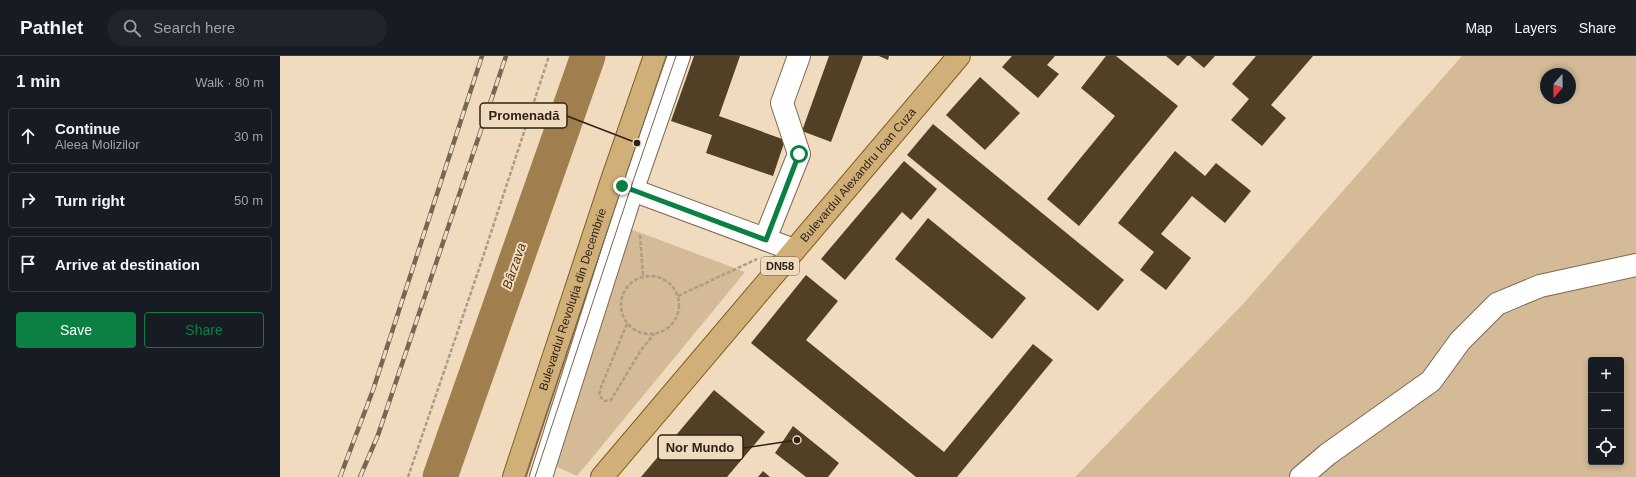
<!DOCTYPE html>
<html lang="en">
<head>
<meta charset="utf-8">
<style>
  body { margin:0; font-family:Helvetica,sans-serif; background:#20242c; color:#f1f3f6 }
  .controls { position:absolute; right:12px; bottom:12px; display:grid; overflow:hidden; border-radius:4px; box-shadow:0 2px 6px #0003 }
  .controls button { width:36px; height:36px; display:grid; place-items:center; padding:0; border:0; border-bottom:1px solid #363941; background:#171b24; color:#f1f3f6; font:20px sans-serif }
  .compass { position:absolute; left:1260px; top:12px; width:36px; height:36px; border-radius:50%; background:#171b24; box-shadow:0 2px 6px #0003; rotate:200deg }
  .stop { position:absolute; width:12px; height:12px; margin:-9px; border:3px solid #0b8043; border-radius:50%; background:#fff }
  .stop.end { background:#0b8043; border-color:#fff; box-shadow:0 1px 4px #0008 }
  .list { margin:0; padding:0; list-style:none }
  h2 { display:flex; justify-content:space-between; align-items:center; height:52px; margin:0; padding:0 16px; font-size:17px }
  h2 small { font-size:13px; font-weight:400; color:#9ea1a6 }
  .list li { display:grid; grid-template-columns:26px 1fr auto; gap:12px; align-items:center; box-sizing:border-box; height:56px; margin:0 8px 8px; padding:0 8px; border:1px solid #363941; border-radius:4px }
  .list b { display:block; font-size:15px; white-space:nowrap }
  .list p { margin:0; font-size:13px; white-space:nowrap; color:#9ea1a6 }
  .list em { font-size:13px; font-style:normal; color:#9ea1a6 }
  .actions { display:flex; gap:8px; padding:12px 16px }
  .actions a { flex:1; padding:9px 0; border:1px solid #0b8043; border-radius:4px; text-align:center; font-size:14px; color:#0b8043 }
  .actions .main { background:#0b8043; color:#fff }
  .icon { flex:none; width:22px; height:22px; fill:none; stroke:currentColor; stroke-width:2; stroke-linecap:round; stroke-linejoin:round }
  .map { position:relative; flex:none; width:1356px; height:421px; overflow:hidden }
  header { display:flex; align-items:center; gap:24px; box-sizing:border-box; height:56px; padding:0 20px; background:#171b24; border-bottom:1px solid #363941 }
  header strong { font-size:19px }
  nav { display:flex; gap:22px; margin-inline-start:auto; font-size:14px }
  .search { width:280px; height:36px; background:#20242c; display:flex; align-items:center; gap:10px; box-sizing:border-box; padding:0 14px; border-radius:22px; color:#9ea1a6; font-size:15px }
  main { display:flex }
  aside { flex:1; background:#171b24 }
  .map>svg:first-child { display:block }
  .green { fill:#d4ba97; fill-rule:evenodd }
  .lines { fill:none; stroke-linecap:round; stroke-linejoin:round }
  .river { stroke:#a07e4d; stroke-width:35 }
  .building { fill:#513f26 }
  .minor-casing { stroke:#7d6a50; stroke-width:24 }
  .major-casing { stroke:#815c1c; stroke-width:24 }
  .path { stroke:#ad9c85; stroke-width:2.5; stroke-dasharray:4 2; stroke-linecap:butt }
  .minor { stroke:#fff; stroke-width:22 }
  .major { stroke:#d0b078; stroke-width:22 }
  .tram { stroke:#746755; stroke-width:1 }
  .rail-casing { stroke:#746755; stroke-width:4.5 }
  .rail { stroke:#f1dbbe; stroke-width:3; stroke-dasharray:9; stroke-linecap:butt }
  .route { stroke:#0b8043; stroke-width:5 }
  .labels { text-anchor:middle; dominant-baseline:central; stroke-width:4; stroke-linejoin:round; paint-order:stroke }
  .shield { fill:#f1dbbe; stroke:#665a4a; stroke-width:1 }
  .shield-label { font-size:11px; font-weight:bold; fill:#2b2318 }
  .street-label { font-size:12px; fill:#2b2318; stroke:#f1dbbe }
  .water-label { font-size:13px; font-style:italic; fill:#50370f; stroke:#f1dbbe }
  .leader { fill:none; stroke:#2b2318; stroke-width:1.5 }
  .callout-dot { fill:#2b2318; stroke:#f1dbbe; stroke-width:1.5 }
  .callout { fill:#f1dbbe; stroke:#2b2318; stroke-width:1.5 }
  .callout-label { font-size:13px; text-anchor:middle; font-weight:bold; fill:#2b2318 }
</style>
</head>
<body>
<header>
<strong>Pathlet</strong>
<div class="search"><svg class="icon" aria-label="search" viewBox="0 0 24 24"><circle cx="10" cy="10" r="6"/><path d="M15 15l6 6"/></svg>Search here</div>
<nav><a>Map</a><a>Layers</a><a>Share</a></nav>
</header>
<main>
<aside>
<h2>1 min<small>Walk · 80 m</small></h2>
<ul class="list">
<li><svg class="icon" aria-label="ahead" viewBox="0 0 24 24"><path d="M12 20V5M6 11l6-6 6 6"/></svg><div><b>Continue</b><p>Aleea Molizilor</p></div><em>30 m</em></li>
<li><svg class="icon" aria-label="right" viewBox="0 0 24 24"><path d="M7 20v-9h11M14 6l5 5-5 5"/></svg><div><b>Turn right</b></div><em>50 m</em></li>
<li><svg class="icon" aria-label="arrive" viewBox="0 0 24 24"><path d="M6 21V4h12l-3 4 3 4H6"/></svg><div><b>Arrive at destination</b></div></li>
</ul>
<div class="actions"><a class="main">Save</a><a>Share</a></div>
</aside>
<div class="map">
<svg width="1356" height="421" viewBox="0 0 1356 421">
  <rect width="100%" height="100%" fill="#f1dbbe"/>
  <g class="green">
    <path d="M 1182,0 L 1356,0 L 1356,421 L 795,421 L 964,247 ZM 1266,18 L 1290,18 L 1290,42 L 1266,42 ZM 1311,304 L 1341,304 L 1341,406 L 1311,406 Z"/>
    <path d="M 345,171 L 465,216 L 297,420 L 273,409 Z"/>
  </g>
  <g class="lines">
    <path class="river" d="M 160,421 L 308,0"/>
  </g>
  <g class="building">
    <path d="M 414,0 L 460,0 L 439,60 L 505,84 L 493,120 L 426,97 L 432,79 L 391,65 Z"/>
    <path d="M 549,0 L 583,0 L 551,86 L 522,75 Z"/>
    <path d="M 599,0 L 609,0 L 608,4 Z"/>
    <path d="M 732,0 L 775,0 L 767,9 L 779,18 L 758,42 L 722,11 Z"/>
    <path d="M 826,0 L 836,0 L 898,50 L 799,170 L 767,143 L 835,60 L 801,32 Z"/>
    <path d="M 886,0 L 907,0 L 898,10 Z"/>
    <path d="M 910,0 L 935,0 L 924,12 Z"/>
    <path d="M 976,0 L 1033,0 L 991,49 L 1006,62 L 982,90 L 951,64 L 969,43 L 952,28 Z"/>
    <path d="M 700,21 L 740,57 L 705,94 L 666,59 Z"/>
    <path d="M 653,68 L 844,224 L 818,255 L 627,99 Z"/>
    <path d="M 895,95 L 925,120 L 936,107 L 971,135 L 945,167 L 912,140 L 881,178 L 911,202 L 886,234 L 860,214 L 874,196 L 838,167 Z"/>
    <path d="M 624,105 L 657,133 L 631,164 L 622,156 L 565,224 L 541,203 Z"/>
    <path d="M 648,162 L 746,242 L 712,283 L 615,203 Z"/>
    <path d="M 526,219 L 558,245 L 526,284 L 664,396 L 753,288 L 773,304 L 677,421 L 636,421 L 471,287 Z"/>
    <path d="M 434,334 L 485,376 L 447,421 L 361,421 Z"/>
    <path d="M 513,370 L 559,407 L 548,421 L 526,421 L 495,397 Z"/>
    <path d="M 483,415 L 490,421 L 478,421 Z"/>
  </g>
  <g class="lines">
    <defs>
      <g id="minor">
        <path d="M 339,129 L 514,194"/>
        <path d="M 485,183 L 519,98 L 502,47 L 519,0"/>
        <path d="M 261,421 L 350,141 L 399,0"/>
        <path d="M 1021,421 L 1048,398 L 1151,325 L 1180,285 L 1217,248 L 1260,230 L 1356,209"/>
      </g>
      <g id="major">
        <path id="s1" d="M 234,421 L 331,127 L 375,0"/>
        <path id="s2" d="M 322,421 L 679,0"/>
      </g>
    </defs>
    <use href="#minor" class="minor-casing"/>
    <use href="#major" class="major-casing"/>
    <g class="path">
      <path d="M 360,179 L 363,220"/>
      <circle cx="370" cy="249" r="29"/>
      <path d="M 398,240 L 477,203"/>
      <path d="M 347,268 L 321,331 L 319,339 L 324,345 L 331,344 L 361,294 L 374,278"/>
      <path d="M 128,421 L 200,210 L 269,0"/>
    </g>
    <use href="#minor" class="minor"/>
    <use href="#major" class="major"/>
    <g class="tram">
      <path d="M 245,421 L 386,0"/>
      <path d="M 255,421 L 350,134 L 396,0"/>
    </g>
    <defs>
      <g id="rail">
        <path d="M 60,421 L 93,334 L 202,0"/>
        <path d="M 80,421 L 98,379 L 226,0"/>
      </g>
    </defs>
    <use href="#rail" class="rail-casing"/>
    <use href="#rail" class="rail"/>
  </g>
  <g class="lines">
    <path class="route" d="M 342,130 L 486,184 L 519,98"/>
  </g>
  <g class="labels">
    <rect class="shield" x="481" y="201" width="38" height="18" rx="3"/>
    <g class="shield-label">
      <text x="500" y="210">DN58</text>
    </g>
    <g class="street-label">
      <text stroke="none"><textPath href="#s2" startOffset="396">Bulevardul Alexandru Ioan Cuza</textPath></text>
      <text stroke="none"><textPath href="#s1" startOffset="187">Bulevardul Revoluția din Decembrie</textPath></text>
    </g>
    <g class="water-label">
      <text transform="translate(234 210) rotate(-71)">Bârzava</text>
    </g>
  </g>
  <path class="leader" d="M357 87L287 60M517 384L463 392"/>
  <g class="callout-dot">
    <circle cx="357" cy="87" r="4"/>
    <circle cx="517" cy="384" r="4"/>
  </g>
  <g class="callout">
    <rect x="200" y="47" width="87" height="25" rx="4"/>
    <rect x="378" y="379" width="85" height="25" rx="4"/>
  </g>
  <g class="callout-label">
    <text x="244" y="64">Promenadă</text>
    <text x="420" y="396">Nor Mundo</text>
  </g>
</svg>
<div class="controls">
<button>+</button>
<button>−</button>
<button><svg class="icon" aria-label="locate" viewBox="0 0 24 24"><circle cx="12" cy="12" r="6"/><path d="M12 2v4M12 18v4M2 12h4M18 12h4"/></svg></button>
</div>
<svg class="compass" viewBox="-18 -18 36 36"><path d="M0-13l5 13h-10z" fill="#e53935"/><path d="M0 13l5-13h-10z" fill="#9ea1a6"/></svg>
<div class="stop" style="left:519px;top:98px"></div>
<div class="stop end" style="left:342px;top:130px"></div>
</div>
</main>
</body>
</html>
